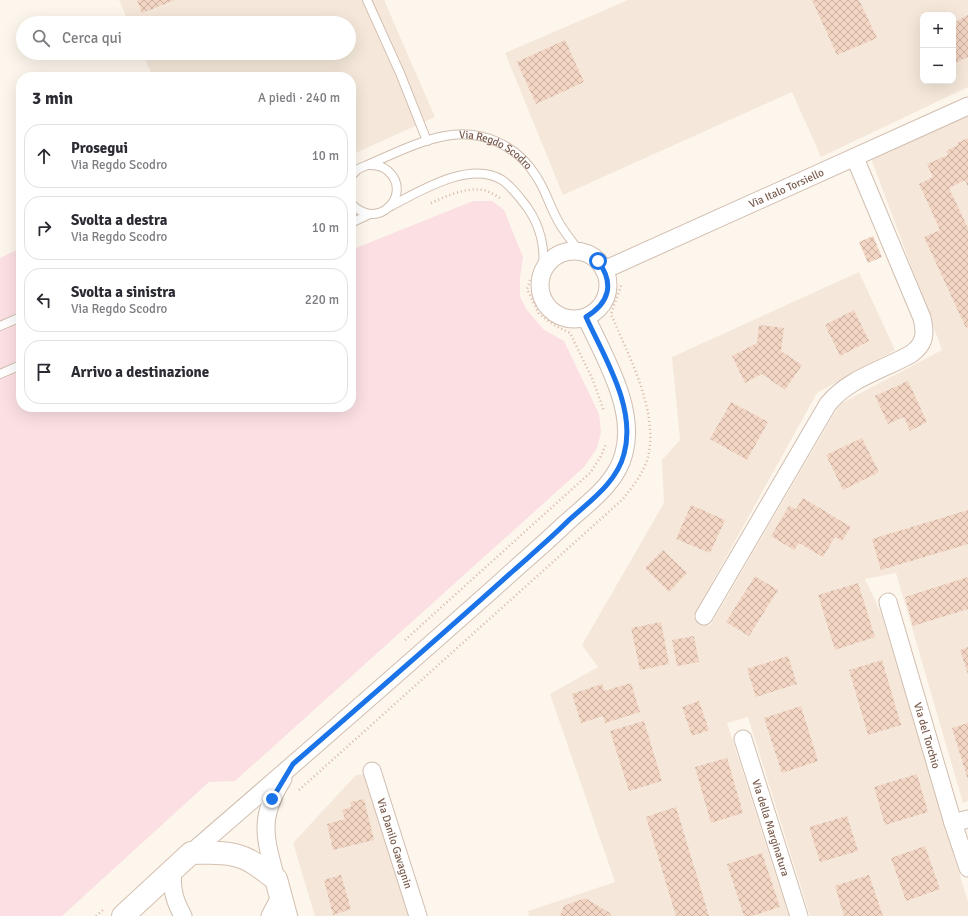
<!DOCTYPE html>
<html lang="it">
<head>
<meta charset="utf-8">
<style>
  body { margin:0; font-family:Signika,sans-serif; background:#f2f2f3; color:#2b2b33 }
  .controls { position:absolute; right:12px; top:12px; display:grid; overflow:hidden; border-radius:8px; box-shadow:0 4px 16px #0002 }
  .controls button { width:36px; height:36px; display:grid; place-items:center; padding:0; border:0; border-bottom:1px solid #e1e1e2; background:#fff; color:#2b2b33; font:20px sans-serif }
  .stop { position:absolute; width:12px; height:12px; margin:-9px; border:3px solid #1a73e8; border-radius:50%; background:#fff }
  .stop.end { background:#1a73e8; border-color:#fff; box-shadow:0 1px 4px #0008 }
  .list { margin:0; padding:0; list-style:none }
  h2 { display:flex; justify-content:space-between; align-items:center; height:52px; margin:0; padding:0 16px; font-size:17px }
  h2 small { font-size:13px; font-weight:400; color:#7c7c81 }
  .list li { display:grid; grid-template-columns:26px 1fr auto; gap:12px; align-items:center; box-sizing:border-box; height:64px; margin:0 8px 8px; padding:0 8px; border:1px solid #e1e1e2; border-radius:16px }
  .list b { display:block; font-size:15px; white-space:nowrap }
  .list p { margin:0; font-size:13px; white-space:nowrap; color:#7c7c81 }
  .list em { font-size:13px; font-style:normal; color:#7c7c81 }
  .icon { flex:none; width:22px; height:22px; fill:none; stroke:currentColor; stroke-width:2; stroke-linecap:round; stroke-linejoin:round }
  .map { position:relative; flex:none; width:968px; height:916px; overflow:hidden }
  .search { position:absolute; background:#fff; box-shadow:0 4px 16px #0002; left:16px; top:16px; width:340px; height:44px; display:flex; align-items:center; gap:10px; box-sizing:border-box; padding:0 14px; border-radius:22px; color:#7c7c81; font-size:15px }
  .panel { position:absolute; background:#fff; box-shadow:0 4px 16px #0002; left:16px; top:72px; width:340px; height:340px; border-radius:16px }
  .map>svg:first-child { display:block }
  .residential { fill:#f5e8da; fill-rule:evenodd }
  .medical { fill:#fbdfe3 }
  .building { fill:url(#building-cross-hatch) }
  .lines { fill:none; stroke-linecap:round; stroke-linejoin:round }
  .lane-casing { stroke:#d1beb0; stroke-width:10 }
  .street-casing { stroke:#d1beb0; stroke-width:19 }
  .secondary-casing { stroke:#d6c0b0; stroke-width:24 }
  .path { stroke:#d9b8a5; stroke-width:2.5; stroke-dasharray:1 3; stroke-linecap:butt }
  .lane { stroke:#fff; stroke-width:8 }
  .street { stroke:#fff; stroke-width:17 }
  .secondary { stroke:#fff; stroke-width:22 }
  .route { stroke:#1a73e8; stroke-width:5 }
  .labels { text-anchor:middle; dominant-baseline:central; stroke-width:4; stroke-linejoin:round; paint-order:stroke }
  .street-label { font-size:11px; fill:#7a5c4d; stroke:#fffaf3 }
</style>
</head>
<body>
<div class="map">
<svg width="968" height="916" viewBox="0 0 968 916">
  <defs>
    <pattern id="building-cross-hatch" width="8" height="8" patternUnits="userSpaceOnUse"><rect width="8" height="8" fill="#f3d5c3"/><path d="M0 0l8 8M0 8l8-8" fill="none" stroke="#cab0a1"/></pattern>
  </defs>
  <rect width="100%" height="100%" fill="#fdf6ec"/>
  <g class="residential">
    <path d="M 119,0 L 384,0 L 435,117 L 351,155 L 351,77 L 153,77 L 142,53 L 349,53 L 349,23 L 129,23 Z"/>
    <path d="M 628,0 L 968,0 L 968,87 L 821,157 L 792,92 L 563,195 L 505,53 ZM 923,15 L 953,15 L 953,81 L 923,81 Z"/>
    <path d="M 968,116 L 968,801 L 963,803 L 896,573 L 865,579 L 881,613 L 968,902 L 968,916 L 810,916 L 748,717 L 727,723 L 789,916 L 529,916 L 528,911 L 615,882 L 550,694 L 598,667 L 582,645 L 664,503 L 662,460 L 680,440 L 672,357 L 859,272 L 895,350 L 817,393 L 693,617 L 710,626 L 840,404 L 942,350 L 871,158 Z"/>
    <path d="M 366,774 L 411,916 L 315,916 L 293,843 L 356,775 Z"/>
  </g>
  <path class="medical" d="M 473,201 L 492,201 L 504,210 L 523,257 L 520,278 L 520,296 L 526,309 L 544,330 L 564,341 L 599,414 L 601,432 L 597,448 L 584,467 L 235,781 L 209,782 L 62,916 L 0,916 L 0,258 L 21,248 L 21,407 L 351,407 L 351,250 Z"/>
  <g class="building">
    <path d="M 137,0 L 175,0 L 142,13 Z"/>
    <path d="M 812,0 L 859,0 L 877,38 L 837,55 Z"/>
    <path d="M 968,15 L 968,57 L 953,64 L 953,23 Z"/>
    <path d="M 565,40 L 584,82 L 536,104 L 517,62 Z"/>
    <path d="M 968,138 L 968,187 L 965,180 L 949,188 L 968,228 L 968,327 L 966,328 L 924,237 L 940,230 L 919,184 L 933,177 L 927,164 L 948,155 L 946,151 L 958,145 L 957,143 Z"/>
    <path d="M 873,236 L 882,257 L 868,263 L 859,242 Z"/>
    <path d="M 854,310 L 869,341 L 840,356 L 825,325 Z"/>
    <path d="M 759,325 L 784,328 L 781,351 L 802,365 L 785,390 L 762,374 L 745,383 L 732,356 L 757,343 Z"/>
    <path d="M 908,381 L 927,422 L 910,431 L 904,417 L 888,424 L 875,396 Z"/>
    <path d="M 731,402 L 768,422 L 747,460 L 710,439 Z"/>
    <path d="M 862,438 L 879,472 L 843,490 L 826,455 Z"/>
    <path d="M 803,498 L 851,527 L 842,541 L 835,537 L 823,557 L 799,543 L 794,550 L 771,536 L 789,506 L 796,509 Z"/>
    <path d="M 691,505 L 725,520 L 710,553 L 676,539 Z"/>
    <path d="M 968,510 L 968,544 L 881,570 L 872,539 Z"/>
    <path d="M 663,550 L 687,573 L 669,592 L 645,568 Z"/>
    <path d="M 755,576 L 778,590 L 749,636 L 726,622 Z"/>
    <path d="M 968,577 L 968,609 L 913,626 L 905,597 Z"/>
    <path d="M 858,583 L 875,637 L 835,650 L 818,595 Z"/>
    <path d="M 661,622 L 669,664 L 640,670 L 631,628 Z"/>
    <path d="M 694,636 L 699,662 L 677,666 L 672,640 Z"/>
    <path d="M 968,647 L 968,674 L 960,650 Z"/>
    <path d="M 788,656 L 797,684 L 756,697 L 747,669 Z"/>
    <path d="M 882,660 L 901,725 L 868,735 L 849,670 Z"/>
    <path d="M 631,683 L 640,712 L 605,723 L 603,716 L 581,723 L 572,694 L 602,684 L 604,691 Z"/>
    <path d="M 699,701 L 709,730 L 692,736 L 682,707 Z"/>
    <path d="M 801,706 L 818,761 L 782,773 L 764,718 Z"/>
    <path d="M 644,721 L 662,781 L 629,791 L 610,731 Z"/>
    <path d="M 968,723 L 968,780 L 952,728 Z"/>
    <path d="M 727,758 L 743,813 L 711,823 L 695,767 Z"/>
    <path d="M 917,774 L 928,812 L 885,825 L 874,787 Z"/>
    <path d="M 364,799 L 374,840 L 333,850 L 327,824 L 345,819 L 342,810 L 351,807 L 350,802 Z"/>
    <path d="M 676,807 L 709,916 L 676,916 L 646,817 Z"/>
    <path d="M 847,816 L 858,851 L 820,862 L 809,827 Z"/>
    <path d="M 925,846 L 940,889 L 906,901 L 891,858 Z"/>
    <path d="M 762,853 L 780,907 L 752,916 L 744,916 L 727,864 Z"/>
    <path d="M 341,875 L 351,909 L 333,915 L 324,880 Z"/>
    <path d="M 869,875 L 883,916 L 844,916 L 835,886 Z"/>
    <path d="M 585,898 L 610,913 L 611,916 L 560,916 L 564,906 Z"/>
  </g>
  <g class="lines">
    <defs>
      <g id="lane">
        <path d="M 367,0 L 400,73 L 427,141"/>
        <path id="s1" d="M 351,176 L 358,169 L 365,166 C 391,155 418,141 445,136 C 481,129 517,145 536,176 C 545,189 549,204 556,217 C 562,230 572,241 580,252"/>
        <path d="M 351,203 C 377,233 414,194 388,171 C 383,166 377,165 370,165"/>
        <path d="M 391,206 C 420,191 470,160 502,180 C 512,187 520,198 527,207 C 541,227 546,251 542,274"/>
        <path d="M 351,223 L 370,214"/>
        <path d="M 0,326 L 21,317"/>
        <path d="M 0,374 L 21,365"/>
      </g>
      <g id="street">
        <circle cx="574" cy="285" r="34"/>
        <path id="s2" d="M 604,270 L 968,106"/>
        <path id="s3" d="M 888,602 L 953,823 L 968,868"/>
        <path d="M 704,616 L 828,404 C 849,378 883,370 911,354 C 925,344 926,334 922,318 L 855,158"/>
        <path id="s4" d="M 743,739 L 799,916"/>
        <path id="s5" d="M 372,771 L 418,916"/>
        <path d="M 953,823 L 968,819"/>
        <path d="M 191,853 C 295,763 400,672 503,580 C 524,561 545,543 566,523 C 588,503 617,483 624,453 C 636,408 604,357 586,317"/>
        <path d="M 173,869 C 171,888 174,900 183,916"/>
        <path d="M 276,879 C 265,837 258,818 283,779"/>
        <path d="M 270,916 L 280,897"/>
      </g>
      <path id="secondary" d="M 123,916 L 191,853 C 208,853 228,851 244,858 C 256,863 266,872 276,879 L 286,916"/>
    </defs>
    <use href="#lane" class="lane-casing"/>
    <use href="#street" class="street-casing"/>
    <use href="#secondary" class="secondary-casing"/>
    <g class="path">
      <path d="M 431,203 C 447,196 465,187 483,190 C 489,191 495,195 500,198"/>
      <path d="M 530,280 L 527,289 L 539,314 L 554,325 L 570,333 L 592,378 L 604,411"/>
      <path d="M 405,640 L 591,472 L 601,456 L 606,444"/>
      <path d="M 299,790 L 623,499 C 632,487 644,473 648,457 C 659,411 628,355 611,314 L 622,283"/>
      <path d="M 96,916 L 103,910"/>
    </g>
    <use href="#lane" class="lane"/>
    <use href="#street" class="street"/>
    <use href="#secondary" class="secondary"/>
  </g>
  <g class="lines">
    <path class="route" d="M 272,799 L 293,764 C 367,700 441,636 513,571 C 532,554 551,538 569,520 C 590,501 617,482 624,454 C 637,408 604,357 586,317 C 609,303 615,284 598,261"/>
  </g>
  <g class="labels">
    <g class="street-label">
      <text stroke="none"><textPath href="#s1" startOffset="158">Via Regdo Scodro</textPath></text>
      <text stroke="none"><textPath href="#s2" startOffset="200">Via Italo Torsiello</textPath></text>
      <text stroke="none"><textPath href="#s3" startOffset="139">Via del Torchio</textPath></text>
      <text stroke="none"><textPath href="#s4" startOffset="93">Via della Marginatura</textPath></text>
      <text stroke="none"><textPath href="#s5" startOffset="76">Via Danilo Gavagnin</textPath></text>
    </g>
  </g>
</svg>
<div class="controls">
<button>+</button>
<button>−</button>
</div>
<div class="stop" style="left:598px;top:261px"></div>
<div class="stop end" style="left:272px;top:799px"></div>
<div class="search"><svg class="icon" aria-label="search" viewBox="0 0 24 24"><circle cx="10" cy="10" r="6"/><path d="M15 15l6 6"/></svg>Cerca qui</div>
<section class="panel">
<h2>3 min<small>A piedi · 240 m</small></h2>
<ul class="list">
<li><svg class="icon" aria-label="ahead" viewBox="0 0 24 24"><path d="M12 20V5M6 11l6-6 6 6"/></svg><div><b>Prosegui</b><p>Via Regdo Scodro</p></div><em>10 m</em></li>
<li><svg class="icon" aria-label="right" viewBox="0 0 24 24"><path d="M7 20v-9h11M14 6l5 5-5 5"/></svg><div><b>Svolta a destra</b><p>Via Regdo Scodro</p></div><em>10 m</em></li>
<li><svg class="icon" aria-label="left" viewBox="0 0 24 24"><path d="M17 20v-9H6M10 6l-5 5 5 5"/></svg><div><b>Svolta a sinistra</b><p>Via Regdo Scodro</p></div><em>220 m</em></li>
<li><svg class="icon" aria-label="arrive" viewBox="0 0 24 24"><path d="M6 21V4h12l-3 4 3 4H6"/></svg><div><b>Arrivo a destinazione</b></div></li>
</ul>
</section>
</div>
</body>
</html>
